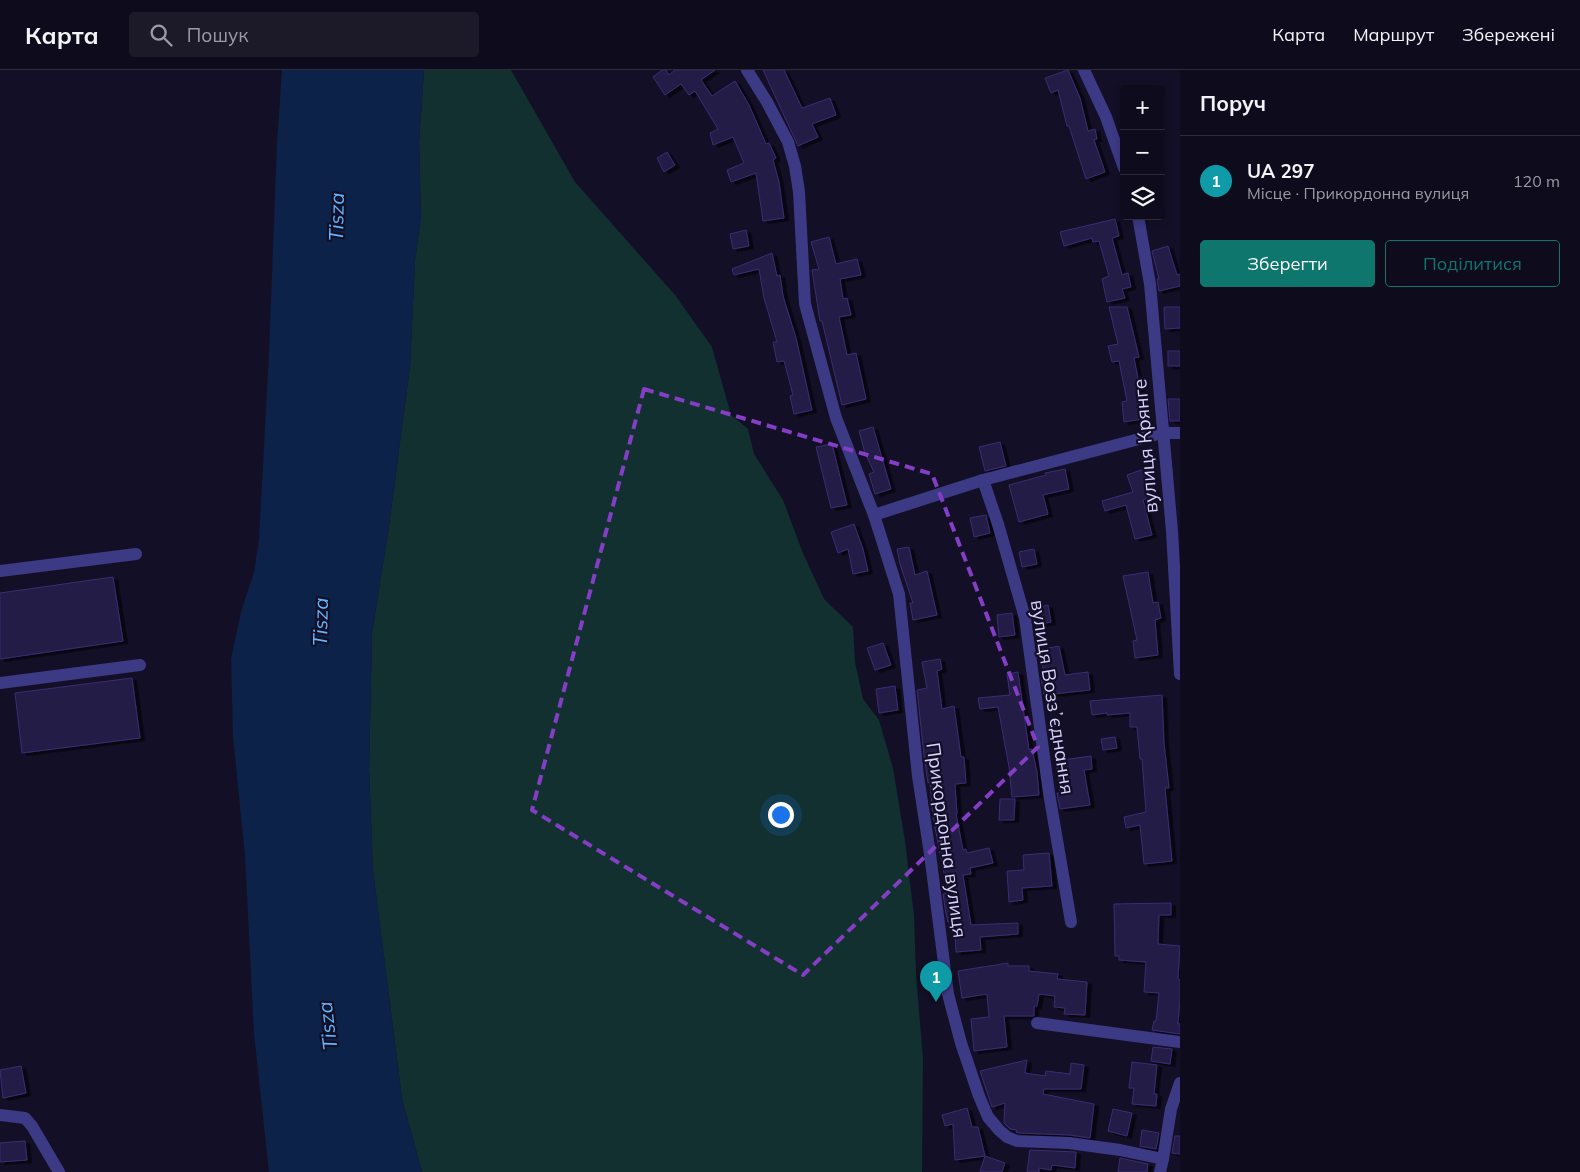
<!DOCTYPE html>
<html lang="uk">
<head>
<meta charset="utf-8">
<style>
  body { margin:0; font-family:Mulish,sans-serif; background:#1c1929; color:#f1f3f6 }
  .controls { position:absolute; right:15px; top:15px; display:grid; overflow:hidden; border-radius:5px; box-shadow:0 2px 8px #0003 }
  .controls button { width:45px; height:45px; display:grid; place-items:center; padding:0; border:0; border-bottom:1px solid #2e2b3b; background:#0e0b1c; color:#f1f3f6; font:25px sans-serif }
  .you { position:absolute; left:780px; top:744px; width:18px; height:18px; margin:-12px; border:4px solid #fff; border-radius:50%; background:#1a73e8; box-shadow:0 0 0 8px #1a73e833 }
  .badge { display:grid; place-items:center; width:32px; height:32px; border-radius:50%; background:#0f766e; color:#fff; font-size:16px; font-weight:700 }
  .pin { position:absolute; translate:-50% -41px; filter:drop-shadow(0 1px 2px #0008) }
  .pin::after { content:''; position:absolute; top:26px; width:18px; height:15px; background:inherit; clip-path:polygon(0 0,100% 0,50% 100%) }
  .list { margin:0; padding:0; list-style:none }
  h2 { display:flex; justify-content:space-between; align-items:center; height:65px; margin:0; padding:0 20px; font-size:21px }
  h2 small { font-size:16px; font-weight:400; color:#9b9ba3 }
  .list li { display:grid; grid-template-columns:32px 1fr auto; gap:15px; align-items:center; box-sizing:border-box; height:90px; padding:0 20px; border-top:1px solid #2e2b3b }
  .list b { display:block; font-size:19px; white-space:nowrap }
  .list p { margin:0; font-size:16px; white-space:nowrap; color:#9b9ba3 }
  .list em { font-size:16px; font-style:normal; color:#9b9ba3 }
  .actions { display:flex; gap:10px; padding:15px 20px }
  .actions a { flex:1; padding:11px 0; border:1px solid #0f766e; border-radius:5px; text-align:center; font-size:18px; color:#0f766e }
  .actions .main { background:#0f766e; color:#fff }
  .icon { flex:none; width:28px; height:28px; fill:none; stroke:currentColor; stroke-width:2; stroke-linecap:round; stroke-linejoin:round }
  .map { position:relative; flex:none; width:1180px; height:1102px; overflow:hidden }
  header { display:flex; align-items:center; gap:30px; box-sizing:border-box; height:70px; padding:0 25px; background:#0e0b1c; border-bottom:1px solid #2e2b3b }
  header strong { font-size:24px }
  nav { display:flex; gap:28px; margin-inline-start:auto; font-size:18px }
  .search { width:350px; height:45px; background:#1c1929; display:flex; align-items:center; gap:12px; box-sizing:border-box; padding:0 18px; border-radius:5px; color:#9b9ba3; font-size:19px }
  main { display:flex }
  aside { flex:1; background:#0e0b1c }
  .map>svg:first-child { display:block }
  .green { fill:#12302f }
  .water { fill:#0c2248 }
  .building { fill:#241b47; stroke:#3b2d73; filter:url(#shadow) }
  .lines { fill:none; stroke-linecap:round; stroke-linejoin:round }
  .minor { stroke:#3d3a85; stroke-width:12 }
  .marked { fill:none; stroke:#843dc5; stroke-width:4; stroke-dasharray:10 6; stroke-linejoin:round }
  .labels { text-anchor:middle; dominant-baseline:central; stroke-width:4.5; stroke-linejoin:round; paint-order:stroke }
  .street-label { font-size:19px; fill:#d9d4ff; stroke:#130f26 }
  .water-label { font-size:20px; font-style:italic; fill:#62b6ff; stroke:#130f26 }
</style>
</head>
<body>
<header>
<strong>Карта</strong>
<div class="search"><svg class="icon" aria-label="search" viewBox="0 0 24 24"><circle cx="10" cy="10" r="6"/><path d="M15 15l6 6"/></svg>Пошук</div>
<nav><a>Карта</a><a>Маршрут</a><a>Збережені</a></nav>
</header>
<main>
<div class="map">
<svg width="1180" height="1102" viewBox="0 0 1180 1102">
  <defs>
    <filter id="shadow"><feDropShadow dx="4.5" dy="2.5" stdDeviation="0" flood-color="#0009"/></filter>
  </defs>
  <rect width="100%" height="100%" fill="#130f26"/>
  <path class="green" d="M 424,0 L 511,0 L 575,112 L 675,225 L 712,277 L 731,345 L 748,359 L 754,384 L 783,430 L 802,481 L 824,529 L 853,557 L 855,592 L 863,629 L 879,650 L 893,698 L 905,771 L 914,846 L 916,904 L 923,989 L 922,1102 L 422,1102 L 402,1029 L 373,800 L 369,699 L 372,563 L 389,456 L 410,296 L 415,190 L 421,146 L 419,72 Z"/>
  <path class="water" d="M 282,0 L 424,0 L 419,72 L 421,146 L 415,190 L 410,296 L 389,456 L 372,563 L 369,699 L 373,800 L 402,1029 L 422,1102 L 269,1102 L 254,964 L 245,786 L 233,667 L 231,589 L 241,542 L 254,502 L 259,469 L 269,283 L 277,73 Z"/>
  <g class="building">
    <path d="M 662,0 L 666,0 L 669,5 L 675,0 L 715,0 L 701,10 L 712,26 L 735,11 L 749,35 L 766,74 L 769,73 L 776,88 L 773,90 L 779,112 L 784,148 L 763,151 L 756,103 L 731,112 L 727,100 L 744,93 L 733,67 L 713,75 L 710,63 L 718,59 L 695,21 L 689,25 L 681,14 L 665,25 L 653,7 Z"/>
    <path d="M 763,0 L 784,0 L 802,38 L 830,28 L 836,45 L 812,54 L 818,67 L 798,76 Z"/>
    <path d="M 1068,0 L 1080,28 L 1088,61 L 1095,59 L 1097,69 L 1094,70 L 1105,102 L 1086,109 L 1069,56 L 1067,56 L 1058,20 L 1051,23 L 1045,8 Z"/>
    <path d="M 667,82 L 675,95 L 664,102 L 657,88 Z"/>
    <path d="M 1115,149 L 1119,166 L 1112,168 L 1122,205 L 1128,203 L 1131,217 L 1122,219 L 1125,228 L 1107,232 L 1102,209 L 1109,206 L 1099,171 L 1093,172 L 1092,168 L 1064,176 L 1060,162 Z"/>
    <path d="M 746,160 L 749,176 L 733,179 L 730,164 Z"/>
    <path d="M 829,167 L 836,194 L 857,189 L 861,205 L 840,209 L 843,229 L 847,228 L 851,245 L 839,247 L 847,285 L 856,283 L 866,329 L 842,335 L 822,251 L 820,251 L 812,200 L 819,199 L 811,172 Z"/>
    <path d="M 1168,176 L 1177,205 L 1180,204 L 1180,216 L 1159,221 L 1157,209 L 1159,209 L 1152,181 Z"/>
    <path d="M 772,183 L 777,206 L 780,205 L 783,226 L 796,268 L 812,340 L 794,344 L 790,326 L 793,325 L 784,291 L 777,292 L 773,272 L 777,272 L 764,228 L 759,199 L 734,205 L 732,199 Z"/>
    <path d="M 1109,237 L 1127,237 L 1139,287 L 1134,288 L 1140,318 L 1143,349 L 1124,352 L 1122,332 L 1127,331 L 1119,291 L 1112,292 L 1108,276 L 1118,274 Z"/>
    <path d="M 1164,237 L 1180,237 L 1180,258 L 1165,259 Z"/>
    <rect x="1168" y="281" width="12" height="15"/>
    <path d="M 1168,329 L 1180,329 L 1180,351 L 1170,351 Z"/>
    <path d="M 873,357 L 891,419 L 875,424 L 869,404 L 874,402 L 865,383 L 859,361 Z"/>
    <path d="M 1000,372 L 1006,396 L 985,401 L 979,377 Z"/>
    <path d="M 832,374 L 847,435 L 831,438 L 816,377 Z"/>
    <path d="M 1065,399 L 1069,419 L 1043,425 L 1048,444 L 1019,452 L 1009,415 L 1046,405 L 1045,403 Z"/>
    <path d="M 1144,399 L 1148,411 L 1144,412 L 1149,428 L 1143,430 L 1152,465 L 1135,469 L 1126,435 L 1105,441 L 1102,431 L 1133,422 L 1127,405 Z"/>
    <path d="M 986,445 L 990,463 L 974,467 L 970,448 Z"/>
    <path d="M 854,454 L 863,479 L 868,501 L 853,504 L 848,479 L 838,483 L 831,462 Z"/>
    <path d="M 909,477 L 915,505 L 927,501 L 937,545 L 913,550 L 910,533 L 913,533 L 900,494 L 897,479 Z"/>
    <path d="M 1034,479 L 1037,494 L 1022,497 L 1019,482 Z"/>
    <path d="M 1148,502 L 1153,533 L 1158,532 L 1161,548 L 1155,550 L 1158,585 L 1135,588 L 1133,571 L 1137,570 L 1123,506 Z"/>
    <path d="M 113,507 L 123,571 L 0,589 L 0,523 Z"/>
    <path d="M 1048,535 L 1051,552 L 1035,555 L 1031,539 Z"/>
    <path d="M 1012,543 L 1015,565 L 999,567 L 997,545 Z"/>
    <path d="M 883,573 L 891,595 L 875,600 L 867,578 Z"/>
    <path d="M 1059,576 L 1065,605 L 1088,602 L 1090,620 L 1044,625 L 1041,608 L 1045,607 L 1039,580 Z"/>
    <path d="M 940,589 L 942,599 L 937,601 L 942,639 L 954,636 L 961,687 L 964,687 L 966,713 L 955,714 L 957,744 L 956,744 L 963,780 L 966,779 L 967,783 L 989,778 L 993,793 L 970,798 L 971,804 L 963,805 L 971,855 L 1018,853 L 1018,864 L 980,867 L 981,880 L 956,882 L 954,850 L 948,852 L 946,844 L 943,824 L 948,823 L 933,748 L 930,712 L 928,713 L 924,685 L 917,620 L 927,618 L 922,592 Z"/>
    <path d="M 1018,602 L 1029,680 L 1032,679 L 1037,702 L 1039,725 L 1012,727 L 1009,697 L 998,637 L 980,639 L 978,628 L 1010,625 L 1007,604 Z"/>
    <path d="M 132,608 L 140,668 L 22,683 L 15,623 Z"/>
    <path d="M 895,616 L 898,640 L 879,643 L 876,619 Z"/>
    <path d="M 1162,625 L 1164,673 L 1169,718 L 1165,718 L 1172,791 L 1144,794 L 1140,755 L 1126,758 L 1124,747 L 1146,742 L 1142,689 L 1140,689 L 1137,657 L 1130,657 L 1130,643 L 1107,645 L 1107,643 L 1092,645 L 1090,631 Z"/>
    <path d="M 1115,667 L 1117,678 L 1103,680 L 1101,669 Z"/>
    <path d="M 1091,686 L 1092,699 L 1084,700 L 1090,735 L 1060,739 L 1057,723 L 1060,723 L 1056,691 Z"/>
    <path d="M 1000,729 L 1015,729 L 1014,750 L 999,750 Z"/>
    <path d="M 1049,783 L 1052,816 L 1022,818 L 1023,830 L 1009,832 L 1007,801 L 1024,800 L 1023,785 Z"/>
    <path d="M 1171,833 L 1171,845 L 1159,845 L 1158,874 L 1180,876 L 1178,909 L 1180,910 L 1180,930 L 1178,954 L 1180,954 L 1180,964 L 1152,960 L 1154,951 L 1156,951 L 1159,923 L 1144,922 L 1146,892 L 1119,890 L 1119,886 L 1115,886 L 1114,834 Z"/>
    <path d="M 1008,893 L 1008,896 L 1029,896 L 1029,901 L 1058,904 L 1057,909 L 1087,912 L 1085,945 L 1064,944 L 1065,938 L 1054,937 L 1055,926 L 1039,924 L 1037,936 L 1034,936 L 1034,946 L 1004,946 L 1007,977 L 974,981 L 971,949 L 989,947 L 987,924 L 962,928 L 958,901 Z"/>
    <path d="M 1153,977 L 1172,979 L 1170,994 L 1151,991 Z"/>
    <path d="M 1027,990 L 1025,1003 L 1045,1006 L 1046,1001 L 1070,1004 L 1071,993 L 1084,995 L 1081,1019 L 1044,1019 L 1043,1024 L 1094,1034 L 1090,1068 L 1069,1065 L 1019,1063 L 1016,1062 L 1017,1060 L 1010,1059 L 1004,1053 L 1005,1033 L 992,1037 L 980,1001 Z"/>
    <path d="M 1132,992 L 1157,995 L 1154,1024 L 1157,1024 L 1156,1036 L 1132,1034 L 1134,1018 L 1129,1018 Z"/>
    <path d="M 21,996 L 26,1023 L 3,1028 L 0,1000 Z"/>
    <path d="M 967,1038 L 972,1057 L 978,1057 L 985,1086 L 955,1090 L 953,1054 L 945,1056 L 942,1045 Z"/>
    <path d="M 1113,1039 L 1132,1043 L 1127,1066 L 1108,1061 Z"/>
    <path d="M 1142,1060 L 1159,1063 L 1156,1079 L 1140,1076 Z"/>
    <path d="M 1175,1066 L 1180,1066 L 1180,1084 L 1172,1083 Z"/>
    <path d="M 25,1071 L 27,1090 L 0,1092 L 0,1073 Z"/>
    <path d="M 1030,1080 L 1076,1082 L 1075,1098 L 1052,1095 L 1051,1100 L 1039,1098 L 1039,1102 L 1027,1102 Z"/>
    <path d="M 985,1086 L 1005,1093 L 1002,1102 L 980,1102 Z"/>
    <path d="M 1120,1088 L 1148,1094 L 1147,1102 L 1118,1102 Z"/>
  </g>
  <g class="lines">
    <g class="minor">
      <path d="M 747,0 L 767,32 L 788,72 L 795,96 L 799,122 L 805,234 L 836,348 L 874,445 L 899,524 L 918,706 L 930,784 L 948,924 L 961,973 L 979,1026 L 988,1047 L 999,1060 L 1007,1067 L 1017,1071 L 1069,1073 L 1120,1080 L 1163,1089 L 1160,1102"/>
      <path d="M 1084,0 L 1106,47 L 1124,98"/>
      <path d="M 1138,146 L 1150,214 L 1172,461 L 1180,604"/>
      <path d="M 983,410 L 998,454 L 1025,548 L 1049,723 L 1071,852"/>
      <path d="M 874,445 L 983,410 L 1162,363 L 1180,363"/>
      <path d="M 0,501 L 136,484"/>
      <path d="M 0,613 L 140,595"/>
      <path d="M 1037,953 L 1180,972"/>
      <path d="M 0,1045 L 25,1048 L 32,1056 L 59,1102"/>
      <path d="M 1163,1089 L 1171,1039 L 1180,1013"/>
    </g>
  </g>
  <path class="marked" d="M 644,319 L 932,404 L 1038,677 L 803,905 L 532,740 Z"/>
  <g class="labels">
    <g class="street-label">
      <text transform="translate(1145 376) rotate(-95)">вулиця Крянге</text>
      <text transform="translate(1053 627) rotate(81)">вулиця Воззʼєднання</text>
      <text transform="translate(947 770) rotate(82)">Прикордонна вулиця</text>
    </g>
    <g class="water-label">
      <text transform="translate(336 147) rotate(-89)">Tisza</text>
      <text transform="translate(320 552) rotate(-89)">Tisza</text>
      <text transform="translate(327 956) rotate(-97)">Tisza</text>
    </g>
  </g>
</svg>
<div class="controls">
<button>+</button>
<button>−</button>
<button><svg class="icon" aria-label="layers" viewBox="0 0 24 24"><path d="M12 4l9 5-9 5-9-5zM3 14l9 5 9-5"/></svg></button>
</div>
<div class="you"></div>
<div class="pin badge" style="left:936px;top:932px;background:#0f9aa8">1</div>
</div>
<aside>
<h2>Поруч<small></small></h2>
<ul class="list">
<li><span class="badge" style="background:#0f9aa8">1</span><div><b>UA 297</b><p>Місце · Прикордонна вулиця</p></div><em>120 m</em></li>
</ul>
<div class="actions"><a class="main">Зберегти</a><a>Поділитися</a></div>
</aside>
</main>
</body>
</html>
